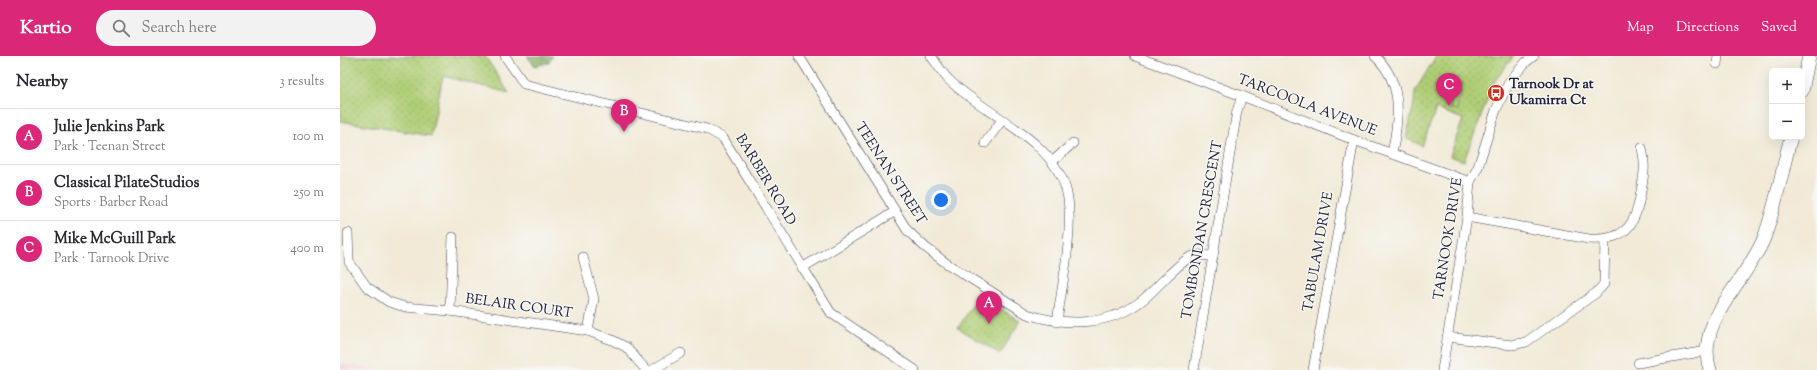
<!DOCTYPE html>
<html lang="en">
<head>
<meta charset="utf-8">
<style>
  body { margin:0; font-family:"Sorts Mill Goudy",serif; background:#f2f2f3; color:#2b2b33 }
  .controls { position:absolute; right:12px; top:12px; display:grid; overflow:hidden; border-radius:6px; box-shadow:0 4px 16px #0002 }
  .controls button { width:36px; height:36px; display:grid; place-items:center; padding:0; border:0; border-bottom:1px solid #e1e1e2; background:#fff; color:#2b2b33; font:20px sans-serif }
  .you { position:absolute; left:601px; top:144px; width:14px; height:14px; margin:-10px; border:3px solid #fff; border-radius:50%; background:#1a73e8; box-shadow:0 0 0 6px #1a73e833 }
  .badge { display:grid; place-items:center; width:26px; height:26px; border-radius:50%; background:#db2777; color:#fff; font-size:13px; font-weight:700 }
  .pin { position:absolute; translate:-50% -33px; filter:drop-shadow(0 1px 2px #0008) }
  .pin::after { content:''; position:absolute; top:21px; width:14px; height:12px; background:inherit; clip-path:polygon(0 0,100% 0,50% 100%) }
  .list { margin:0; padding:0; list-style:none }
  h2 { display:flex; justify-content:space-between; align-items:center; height:52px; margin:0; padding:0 16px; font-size:17px }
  h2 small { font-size:13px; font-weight:400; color:#7c7c81 }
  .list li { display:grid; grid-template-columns:26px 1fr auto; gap:12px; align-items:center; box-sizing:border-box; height:56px; padding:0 16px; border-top:1px solid #e1e1e2 }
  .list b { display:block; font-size:15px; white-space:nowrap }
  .list p { margin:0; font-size:13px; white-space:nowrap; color:#7c7c81 }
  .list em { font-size:13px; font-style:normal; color:#7c7c81 }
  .icon { flex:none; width:22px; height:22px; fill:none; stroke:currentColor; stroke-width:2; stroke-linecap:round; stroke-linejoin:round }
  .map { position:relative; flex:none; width:1477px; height:314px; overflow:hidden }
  header { display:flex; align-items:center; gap:24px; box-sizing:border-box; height:56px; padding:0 20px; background:#db2777; color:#fff }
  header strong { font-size:19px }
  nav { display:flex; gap:22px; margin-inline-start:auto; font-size:14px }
  .search { width:280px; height:36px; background:#f2f2f3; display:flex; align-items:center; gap:10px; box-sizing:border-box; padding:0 14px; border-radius:22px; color:#7c7c81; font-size:15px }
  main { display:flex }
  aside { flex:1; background:#fff }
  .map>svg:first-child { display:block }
  .built { fill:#f5cfdb }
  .forest { fill:url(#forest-crowns); stroke:#566950 }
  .park { fill:url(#park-dots); stroke:#687858 }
  .pitch { fill:#afcd75; stroke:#687858 }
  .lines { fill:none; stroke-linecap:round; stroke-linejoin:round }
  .street-casing { stroke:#414052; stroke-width:10 }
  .secondary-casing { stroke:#414052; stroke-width:14 }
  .street { stroke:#fff; stroke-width:9 }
  .secondary { stroke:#fff; stroke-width:13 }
  .labels { text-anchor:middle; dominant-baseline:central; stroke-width:3; stroke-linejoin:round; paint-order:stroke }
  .poi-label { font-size:14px; font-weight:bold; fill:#22223b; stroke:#f6f6f2; text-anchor:start }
  .street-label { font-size:14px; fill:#22223b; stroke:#f6f6f2 }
</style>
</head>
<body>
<header>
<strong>Kartio</strong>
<div class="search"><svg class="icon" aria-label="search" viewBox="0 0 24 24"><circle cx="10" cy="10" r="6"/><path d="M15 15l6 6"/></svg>Search here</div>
<nav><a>Map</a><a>Directions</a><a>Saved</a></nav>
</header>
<main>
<aside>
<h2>Nearby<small>3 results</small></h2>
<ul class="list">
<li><span class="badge">A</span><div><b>Julie Jenkins Park</b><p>Park · Teenan Street</p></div><em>100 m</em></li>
<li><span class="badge">B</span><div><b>Classical PilateStudios</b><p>Sports · Barber Road</p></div><em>250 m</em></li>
<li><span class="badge">C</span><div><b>Mike McGuill Park</b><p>Park · Tarnook Drive</p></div><em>400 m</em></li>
</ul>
</aside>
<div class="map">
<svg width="1477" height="314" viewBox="0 0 1477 314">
  <defs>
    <pattern id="forest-crowns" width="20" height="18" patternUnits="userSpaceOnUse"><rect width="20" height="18" fill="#8bb066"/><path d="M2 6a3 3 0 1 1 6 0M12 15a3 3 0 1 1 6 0" fill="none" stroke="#718f55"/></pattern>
    <pattern id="park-dots" width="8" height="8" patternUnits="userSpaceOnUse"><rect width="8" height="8" fill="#afcd75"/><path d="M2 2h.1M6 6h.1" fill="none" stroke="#96b066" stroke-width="1.8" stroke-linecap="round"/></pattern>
  </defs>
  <rect width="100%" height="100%" fill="#f6f6f2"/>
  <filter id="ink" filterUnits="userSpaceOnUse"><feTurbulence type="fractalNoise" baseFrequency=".025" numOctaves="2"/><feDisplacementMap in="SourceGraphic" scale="8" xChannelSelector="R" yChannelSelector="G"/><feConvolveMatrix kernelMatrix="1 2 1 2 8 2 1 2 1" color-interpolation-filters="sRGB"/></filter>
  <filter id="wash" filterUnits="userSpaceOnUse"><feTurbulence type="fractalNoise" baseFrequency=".012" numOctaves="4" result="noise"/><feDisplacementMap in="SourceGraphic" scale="16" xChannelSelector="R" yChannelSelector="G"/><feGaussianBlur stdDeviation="0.9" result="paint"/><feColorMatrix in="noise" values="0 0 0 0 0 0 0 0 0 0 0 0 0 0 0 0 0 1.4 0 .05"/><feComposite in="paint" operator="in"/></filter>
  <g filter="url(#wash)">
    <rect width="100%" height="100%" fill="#f2ead7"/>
    <path class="built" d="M 0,307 L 40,314 L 0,314 Z"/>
    <path class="forest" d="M 187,0 L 213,0 L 208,7 L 195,10 Z"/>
    <g class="park">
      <path d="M 0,0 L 145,0 L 169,37 L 103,20 L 91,80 L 0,65 Z"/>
      <path d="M 1096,0 L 1174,0 L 1154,26 L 1124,105 L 1110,100 L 1123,63 L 1096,53 L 1082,90 L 1066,82 L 1074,47 L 1075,35 Z"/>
      <path d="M 639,239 L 680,265 L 660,298 L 618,272 Z"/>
    </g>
    <path class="pitch" d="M 1116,26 L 1123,27 L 1117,54 L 1110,52 Z"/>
  </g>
  <g filter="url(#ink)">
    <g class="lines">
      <defs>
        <g id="street">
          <path d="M 165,0 L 184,28 L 367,73 L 383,82 L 491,257 L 575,314"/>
          <path d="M 459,0 L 567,174 L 585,191 L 606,207 L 687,258 C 727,271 772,270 805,242 C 820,229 833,212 850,201 L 857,199 L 873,200"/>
          <path d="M 591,0 C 597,8 602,17 609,24 C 647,61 720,85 728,143 C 733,179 722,229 717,266"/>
          <path d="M 795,0 L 902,40 L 1014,84 L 1130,126"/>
          <path d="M 1035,0 C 1064,27 1059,63 1052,98"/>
          <path d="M 1377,8 L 1378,0"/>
          <path d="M 645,87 L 662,64"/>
          <path d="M 713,105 L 733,87"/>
          <path d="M 1127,161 L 1249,183 C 1286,185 1296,169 1301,135 C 1304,118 1306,110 1302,92"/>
          <path d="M 8,177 L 9,206 L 27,231 L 49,246 L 65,251 L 110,255"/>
          <path d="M 113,181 L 110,255 L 248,275 L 272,284 L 286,291 L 306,314"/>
          <path d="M 243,201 L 254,243 L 248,275"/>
          <path d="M 462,212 L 554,156"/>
          <path d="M 1107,281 L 1172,289 L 1186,286 L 1256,237 L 1264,228 L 1265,184"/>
          <path d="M 1298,307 L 1366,295"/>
          <path d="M 312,314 L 341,297"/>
          <path d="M 854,314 L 897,55 L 902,40"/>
          <path d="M 973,314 L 1014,84"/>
          <path d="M 1102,314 L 1127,161 L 1130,126 L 1138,111 L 1156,54 L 1169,26 L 1186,6 L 1194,0"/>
        </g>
        <g id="secondary">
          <path d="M 1462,35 L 1469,0"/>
          <path d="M 1370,314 C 1354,265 1408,224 1424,182 C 1436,150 1442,114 1451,81"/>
        </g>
      </defs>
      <use href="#street" class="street-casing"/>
      <use href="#secondary" class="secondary-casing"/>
      <use href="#street" class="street"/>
      <use href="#secondary" class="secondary"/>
    </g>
  </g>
  <defs>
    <symbol id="bus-disc" viewBox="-11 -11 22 22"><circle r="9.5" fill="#c8321e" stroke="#f6f6f2"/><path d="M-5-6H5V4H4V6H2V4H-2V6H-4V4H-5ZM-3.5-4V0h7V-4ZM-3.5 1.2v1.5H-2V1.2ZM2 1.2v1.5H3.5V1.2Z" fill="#fff"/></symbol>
  </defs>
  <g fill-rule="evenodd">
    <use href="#bus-disc" x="1146" y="27" width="20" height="20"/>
  </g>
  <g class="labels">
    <g class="poi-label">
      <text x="1169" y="29">Tarnook Dr at<tspan x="1169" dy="16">Ukamirra Ct</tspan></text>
    </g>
    <g class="street-label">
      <text transform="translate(967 50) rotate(21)">TARCOOLA AVENUE</text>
      <text transform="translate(550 118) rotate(57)">TEENAN STREET</text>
      <text transform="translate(425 124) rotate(59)">BARBER ROAD</text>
      <text transform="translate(863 174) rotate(-80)">TOMBONDAN CRESCENT</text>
      <text transform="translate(1109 183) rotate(-81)">TARNOOK DRIVE</text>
      <text transform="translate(979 196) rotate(-80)">TABULAM DRIVE</text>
      <text transform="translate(179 251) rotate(8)">BELAIR COURT</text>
    </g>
  </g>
</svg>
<div class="controls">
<button>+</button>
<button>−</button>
</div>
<div class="you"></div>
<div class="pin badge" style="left:649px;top:268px">A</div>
<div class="pin badge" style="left:284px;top:76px">B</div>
<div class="pin badge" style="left:1109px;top:50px">C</div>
</div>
</main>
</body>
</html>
